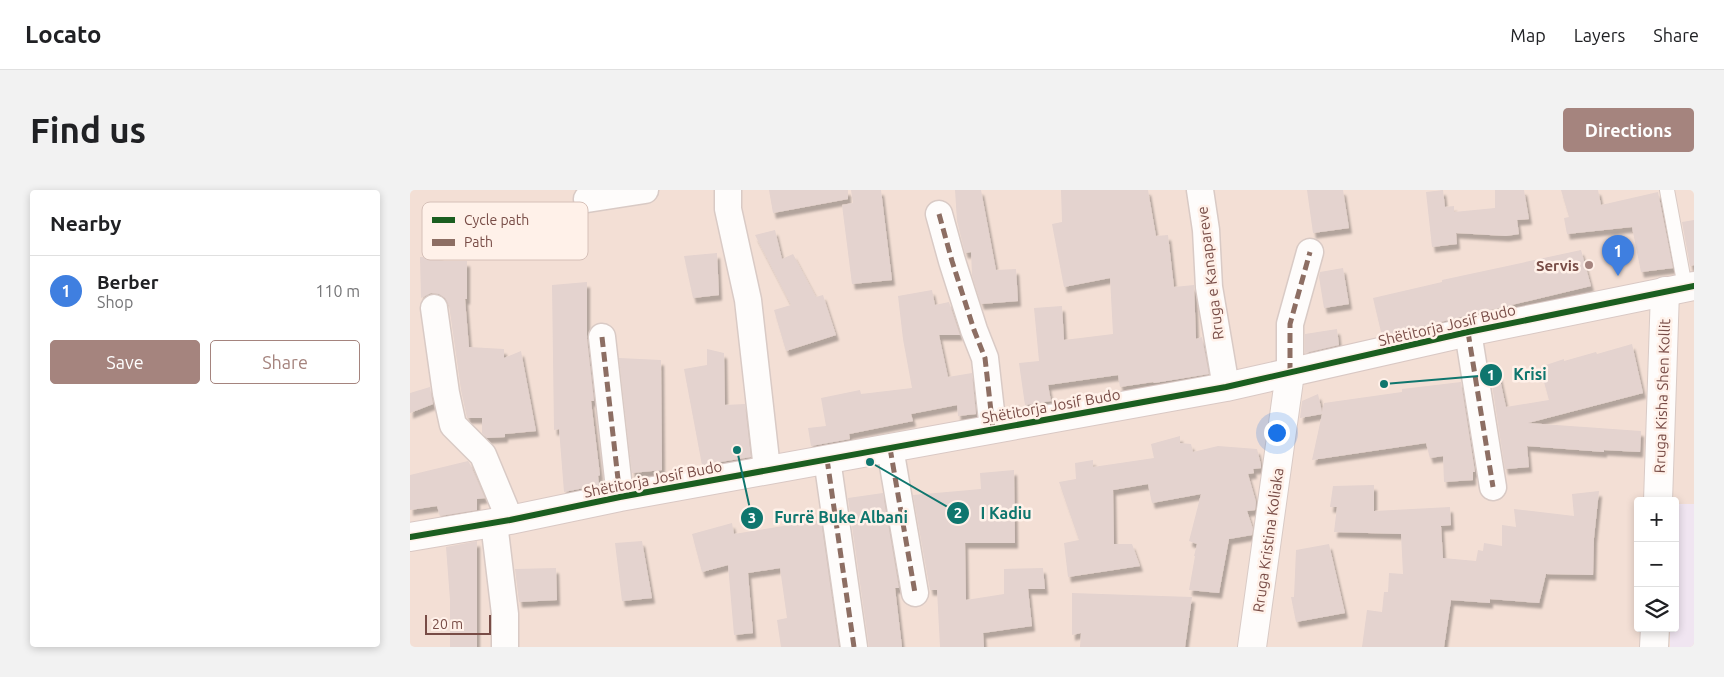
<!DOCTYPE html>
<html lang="en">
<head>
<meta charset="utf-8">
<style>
  body { margin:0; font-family:Ubuntu,sans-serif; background:#f2f2f2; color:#202124 }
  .controls { position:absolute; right:15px; bottom:15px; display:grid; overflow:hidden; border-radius:5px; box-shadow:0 2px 8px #0003 }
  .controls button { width:45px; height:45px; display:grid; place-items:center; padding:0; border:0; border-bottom:1px solid #e0e0e0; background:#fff; color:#202124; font:25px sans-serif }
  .scale { position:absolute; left:15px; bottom:12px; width:66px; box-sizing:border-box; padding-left:5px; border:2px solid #784c46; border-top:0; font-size:14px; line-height:18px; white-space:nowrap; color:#784c46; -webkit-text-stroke:4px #fff1e9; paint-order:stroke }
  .you { position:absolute; left:866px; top:242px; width:18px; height:18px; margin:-12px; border:4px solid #fff; border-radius:50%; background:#1a73e8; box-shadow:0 0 0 8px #1a73e833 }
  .badge { display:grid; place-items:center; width:32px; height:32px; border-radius:50%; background:#a5847e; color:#fff; font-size:16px; font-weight:700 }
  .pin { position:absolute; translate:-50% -41px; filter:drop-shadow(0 1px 2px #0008) }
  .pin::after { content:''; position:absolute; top:26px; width:18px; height:15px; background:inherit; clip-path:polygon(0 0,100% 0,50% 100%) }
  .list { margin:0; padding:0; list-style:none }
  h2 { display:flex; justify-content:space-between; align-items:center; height:65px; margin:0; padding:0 20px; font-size:21px }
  h2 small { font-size:16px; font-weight:400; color:#757577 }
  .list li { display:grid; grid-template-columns:32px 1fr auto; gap:15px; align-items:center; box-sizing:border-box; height:70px; padding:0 20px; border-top:1px solid #e0e0e0 }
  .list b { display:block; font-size:19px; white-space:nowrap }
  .list p { margin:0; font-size:16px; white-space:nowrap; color:#757577 }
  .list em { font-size:16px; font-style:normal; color:#757577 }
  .actions { display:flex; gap:10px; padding:15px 20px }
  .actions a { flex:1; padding:11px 0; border:1px solid #a5847e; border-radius:5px; text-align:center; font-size:18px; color:#a5847e }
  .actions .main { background:#a5847e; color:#fff }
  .icon { flex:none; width:28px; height:28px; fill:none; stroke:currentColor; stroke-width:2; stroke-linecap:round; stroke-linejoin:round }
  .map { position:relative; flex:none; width:1284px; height:457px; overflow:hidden; border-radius:5px }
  header { display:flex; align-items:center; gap:30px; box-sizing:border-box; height:70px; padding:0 25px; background:#fff; border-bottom:1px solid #e0e0e0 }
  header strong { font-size:24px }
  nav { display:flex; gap:28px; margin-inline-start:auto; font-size:18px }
  .intro { display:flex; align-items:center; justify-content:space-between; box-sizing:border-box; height:120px; padding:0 30px }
  h1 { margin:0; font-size:35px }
  .button { padding:12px 22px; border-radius:5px; background:#a5847e; color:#fff; font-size:18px; font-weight:700 }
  main { display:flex; gap:30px; padding:0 30px }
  aside { flex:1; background:#fff; border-radius:5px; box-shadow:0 2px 8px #0003 }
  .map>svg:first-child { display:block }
  .residential { fill:#f3dfd5; fill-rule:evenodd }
  .education { fill:#f0e5f1 }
  .building { fill:#e4d3cf; filter:url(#shadow) }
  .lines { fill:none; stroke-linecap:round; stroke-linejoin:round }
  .service-casing { stroke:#d9cac5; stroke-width:16 }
  .minor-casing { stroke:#d9cac5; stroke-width:29 }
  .tertiary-casing { stroke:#d9cac5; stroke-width:30 }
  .secondary-casing { stroke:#d9c8c4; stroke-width:30 }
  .service { stroke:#fefcfb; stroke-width:14 }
  .minor { stroke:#fefcfb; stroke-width:26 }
  .tertiary { stroke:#fefcfb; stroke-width:28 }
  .secondary { stroke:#fefcfb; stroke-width:28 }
  .quiet { stroke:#8d6e63; stroke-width:5; stroke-dasharray:10 5; stroke-linecap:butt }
  .cycleway-casing { stroke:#fff1e9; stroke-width:9 }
  .cycleway { stroke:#1b5e20; stroke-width:6 }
  .poi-dot { fill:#a5847e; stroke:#fff1e9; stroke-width:2 }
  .labels { text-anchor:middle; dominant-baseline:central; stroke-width:5; stroke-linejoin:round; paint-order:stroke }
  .poi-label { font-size:15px; font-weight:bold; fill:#784c46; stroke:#fff1e9; text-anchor:end }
  .street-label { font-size:15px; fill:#784c46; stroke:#fff1e9 }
  .key { fill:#fff1e9; stroke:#d6c0b8; stroke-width:1 }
  .key-label { font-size:14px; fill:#784c46 }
  .leader { fill:none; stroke:#0f766e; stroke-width:2 }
  .callout-dot { fill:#0f766e; stroke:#fff1e9; stroke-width:2 }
  .mark-label { font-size:15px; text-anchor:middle; font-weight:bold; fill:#fff }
  .callout-label { font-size:16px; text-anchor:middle; font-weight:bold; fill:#0f766e; stroke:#fff1e9; stroke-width:5; stroke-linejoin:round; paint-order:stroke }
</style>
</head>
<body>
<header>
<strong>Locato</strong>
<nav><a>Map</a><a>Layers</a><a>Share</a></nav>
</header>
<div class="intro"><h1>Find us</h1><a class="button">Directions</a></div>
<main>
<aside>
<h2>Nearby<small></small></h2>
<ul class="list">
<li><span class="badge" style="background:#3f7fe0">1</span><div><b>Berber</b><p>Shop</p></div><em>110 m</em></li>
</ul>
<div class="actions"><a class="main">Save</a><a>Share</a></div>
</aside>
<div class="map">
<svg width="1284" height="457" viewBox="0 0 1284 457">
  <defs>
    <filter id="shadow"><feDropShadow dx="3" dy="5.5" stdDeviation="1" flood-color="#0004"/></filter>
  </defs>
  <rect width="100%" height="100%" fill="#f8ede7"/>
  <path class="residential" d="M 0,0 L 1284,0 L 1284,457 L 0,457 ZM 1228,311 L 1265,311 L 1265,438 L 1228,438 Z"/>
  <path class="education" d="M 1265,314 L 1284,314 L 1284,457 L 1260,457 L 1260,438 L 1265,438 Z"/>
  <g class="building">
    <path d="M 359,0 L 438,0 L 438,9 L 363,23 Z"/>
    <path d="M 441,0 L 471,0 L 482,90 L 442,94 L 432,15 L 443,13 Z"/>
    <path d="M 545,0 L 571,0 L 586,80 L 606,79 L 608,111 L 571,114 L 562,85 L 561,62 L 555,63 L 547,31 Z"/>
    <path d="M 651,0 L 738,0 L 746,46 L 758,45 L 764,97 L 784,95 L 786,149 L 792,147 L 799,184 L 744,193 L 743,192 L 710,197 L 708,185 L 638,195 L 641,211 L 615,215 L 609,173 L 629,171 L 624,118 L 652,116 L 654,150 L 703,144 L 700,88 L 654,97 L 642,34 L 652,32 Z"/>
    <path d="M 897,0 L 933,0 L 939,38 L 903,43 Z"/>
    <path d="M 1033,0 L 1035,17 L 1044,16 L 1044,22 L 1085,18 L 1085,0 L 1114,0 L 1119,29 L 1107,30 L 1109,44 L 1096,46 L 1046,43 L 1047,54 L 1022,57 L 1016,2 Z"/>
    <path d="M 1151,0 L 1188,0 L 1191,15 L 1248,2 L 1263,78 L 1231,82 L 1222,37 L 1157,44 L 1154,28 L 1159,27 Z"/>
    <path d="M 1284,30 L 1284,75 L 1280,76 L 1272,32 Z"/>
    <path d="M 365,40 L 372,69 L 383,64 L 406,107 L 413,105 L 426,145 L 376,161 L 364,120 L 381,115 L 345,45 Z"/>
    <path d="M 1171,60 L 1181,96 L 972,146 L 963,108 L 1032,92 L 1032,90 Z"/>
    <path d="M 307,63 L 309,105 L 283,108 L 274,66 Z"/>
    <path d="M 30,66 L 30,71 L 57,71 L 57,109 L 55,109 L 59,157 L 94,159 L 94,168 L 111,161 L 126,241 L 95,244 L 95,247 L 77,248 L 72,243 L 72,228 L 57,228 L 51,200 L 39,115 L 35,108 L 29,104 L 21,103 L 11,108 L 10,67 Z"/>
    <path d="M 933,78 L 939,114 L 914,118 L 909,87 L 910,82 Z"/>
    <path d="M 177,92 L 177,149 L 184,211 L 181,211 L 190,285 L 188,286 L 189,295 L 154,302 L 149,239 L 144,240 L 142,95 Z"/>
    <path d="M 522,100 L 525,115 L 539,112 L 550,145 L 529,145 L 538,187 L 562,183 L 566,224 L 548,226 L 547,215 L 501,224 L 503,231 L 439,244 L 440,249 L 401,256 L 398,238 L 416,236 L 411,208 L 450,200 L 451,204 L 502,198 L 493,149 L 488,106 Z"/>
    <path d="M 927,139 L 929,155 L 895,163 L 895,144 Z"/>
    <path d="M 1222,154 L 1233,203 L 1118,233 L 1231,241 L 1230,262 L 1194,260 L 1194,262 L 1117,256 L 1119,277 L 1095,279 L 1080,182 L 1088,180 L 1096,217 L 1139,210 L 1130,177 L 1154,169 L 1154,171 L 1186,162 L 1187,164 Z"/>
    <path d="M 297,159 L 314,163 L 315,215 L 335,214 L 341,267 L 292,275 L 274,179 L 297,175 Z"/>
    <path d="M 209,168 L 251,170 L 252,280 L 222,283 Z"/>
    <path d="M 1051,192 L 1065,282 L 1063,282 L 1063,290 L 1034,292 L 1033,266 L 1020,268 L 1016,253 L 902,270 L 912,224 L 890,228 L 892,211 L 908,204 L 912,222 L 914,213 L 992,202 L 992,199 Z"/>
    <path d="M 20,197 L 23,214 L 0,223 L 0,203 Z"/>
    <path d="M 770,246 L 770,253 L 781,254 L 783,262 L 808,256 L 847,259 L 851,275 L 851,278 L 843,279 L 844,283 L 838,284 L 846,312 L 845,320 L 837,321 L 843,339 L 842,345 L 819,349 L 809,403 L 779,400 L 785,366 L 784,366 L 787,354 L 779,351 L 791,304 L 742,313 L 738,294 L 703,300 L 704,354 L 722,354 L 730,376 L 658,387 L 654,353 L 669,350 L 649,292 L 666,289 L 665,273 L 683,270 L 683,277 L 744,268 L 741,254 Z"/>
    <path d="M 58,271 L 60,274 L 75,308 L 67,309 L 67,320 L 30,326 L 27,316 L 0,320 L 0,285 Z"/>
    <path d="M 604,280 L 605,353 L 555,353 L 556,410 L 594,404 L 594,379 L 633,378 L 635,399 L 618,399 L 622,436 L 573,443 L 574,457 L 530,457 L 527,400 L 520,400 L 503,305 L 571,299 L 570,283 Z"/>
    <path d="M 964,295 L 964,321 L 1040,317 L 1041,335 L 1031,336 L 1033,368 L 1066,371 L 1068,360 L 1073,361 L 1074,353 L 1092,356 L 1092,335 L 1106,337 L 1104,319 L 1164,326 L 1162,304 L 1189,301 L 1184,348 L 1183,385 L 1136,384 L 1129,413 L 1080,409 L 1080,413 L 1041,410 L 1034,457 L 952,457 L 957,420 L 972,422 L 974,402 L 978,402 L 979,383 L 993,384 L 991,344 L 924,342 L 927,317 L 920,317 L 923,296 Z"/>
    <path d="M 473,303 L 489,398 L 485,398 L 492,457 L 459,457 L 438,308 Z"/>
    <path d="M 411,330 L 429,457 L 371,457 L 367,430 L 377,428 L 370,378 L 338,383 L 343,443 L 324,445 L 318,375 L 292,382 L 282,344 L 322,333 L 324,344 Z"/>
    <path d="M 67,351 L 67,457 L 40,457 L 40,410 L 36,357 Z"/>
    <path d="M 232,351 L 242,408 L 212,411 L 205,353 Z"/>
    <path d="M 919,354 L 935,423 L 886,432 L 881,407 L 884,407 L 886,360 Z"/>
    <path d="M 146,378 L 147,410 L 109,412 L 105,379 Z"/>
    <path d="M 662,403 L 782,407 L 775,457 L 670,457 L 671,443 L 662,445 Z"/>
  </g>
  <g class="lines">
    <defs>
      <path id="service" d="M 1257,0 L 1275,97"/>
      <g id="minor">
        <path d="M 318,0 L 318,19 L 338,110 L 357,279"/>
        <path d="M 790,0 L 796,40 L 799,97 L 816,197"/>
        <path d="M 177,9 L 235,0"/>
        <path d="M 529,24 L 542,71 L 564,140 L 575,168 L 583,239"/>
        <path d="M 24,118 L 36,203 L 43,235 L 73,265 L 100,330"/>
        <path d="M 1058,142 L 1083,297"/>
        <path d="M 192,147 L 210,307"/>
        <path d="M 880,183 L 880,134 L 900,62"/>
        <path d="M 480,258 L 505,403"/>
        <path d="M 417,269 L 444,457"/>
        <path d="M 84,333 L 95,424 L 95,457"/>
      </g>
      <g id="tertiary">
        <path d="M 1248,311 L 1255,101"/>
        <path d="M 842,457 L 880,183"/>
        <path d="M 1244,457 L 1245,438"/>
      </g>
      <path id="secondary" d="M 0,347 L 100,330 L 210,307 L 816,197 L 1058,142 L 1284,96"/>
    </defs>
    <use href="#service" class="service-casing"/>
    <use href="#minor" class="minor-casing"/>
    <use href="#tertiary" class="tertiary-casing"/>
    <use href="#secondary" class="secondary-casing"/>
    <use href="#service" class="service"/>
    <use href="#minor" class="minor"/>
    <use href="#tertiary" class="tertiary"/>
    <use href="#secondary" class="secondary"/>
    <g class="quiet">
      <path d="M 529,24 L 542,71 L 564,140 L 575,168 L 583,239"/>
      <path d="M 1058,142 L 1083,297"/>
      <path d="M 192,147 L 210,307"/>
      <path d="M 880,183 L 880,134 L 900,62"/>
      <path d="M 480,258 L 505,403"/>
      <path d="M 417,269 L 444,457"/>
    </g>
    <defs>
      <path id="cycleway" d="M 0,347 L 100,330 L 210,307 L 816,197 L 1058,142 L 1284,96"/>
    </defs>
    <use href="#cycleway" class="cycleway-casing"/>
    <use href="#cycleway" class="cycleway"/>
  </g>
  <circle class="poi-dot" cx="1179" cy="75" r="5"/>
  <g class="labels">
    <g class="poi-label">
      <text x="1169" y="75">Servis</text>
    </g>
    <g class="street-label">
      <text transform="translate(800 83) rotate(-97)">Rruga e Kanapareve</text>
      <text transform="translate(1037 135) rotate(-13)">Shëtitorja Josif Budo</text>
      <text transform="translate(1252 206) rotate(-88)">Rruga Kisha Shen Kollit</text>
      <text transform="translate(641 216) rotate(-10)">Shëtitorja Josif Budo</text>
      <text transform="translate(243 289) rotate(-11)">Shëtitorja Josif Budo</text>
      <text transform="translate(858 350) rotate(-82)">Rruga Kristina Koliaka</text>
    </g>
  </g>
  <rect x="12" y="12" width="166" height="58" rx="8" class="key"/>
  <rect x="22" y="27" width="23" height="6" fill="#1b5e20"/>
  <rect x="22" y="49" width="23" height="7" fill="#8d6e63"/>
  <g class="key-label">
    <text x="54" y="35">Cycle path</text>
    <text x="54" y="57">Path</text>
  </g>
  <path class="leader" d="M974 194L1081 185M460 272L548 323M327 260L342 328"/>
  <g class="callout-dot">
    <circle cx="974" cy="194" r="5"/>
    <circle cx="460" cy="272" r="5"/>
    <circle cx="327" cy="260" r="5"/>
    <circle cx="1081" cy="185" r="12"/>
    <circle cx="548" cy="323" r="12"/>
    <circle cx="342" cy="328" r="12"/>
  </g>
  <g class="mark-label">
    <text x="1081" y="190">1</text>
    <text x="548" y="328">2</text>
    <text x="342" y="333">3</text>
  </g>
  <g class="callout-label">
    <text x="1120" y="190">Krisi</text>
    <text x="596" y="329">I Kadiu</text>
    <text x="431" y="333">Furrë Buke Albani</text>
  </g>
</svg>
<div class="controls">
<button>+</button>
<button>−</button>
<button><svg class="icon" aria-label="layers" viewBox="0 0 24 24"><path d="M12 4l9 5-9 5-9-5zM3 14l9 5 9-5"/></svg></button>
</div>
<div class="scale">20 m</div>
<div class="you"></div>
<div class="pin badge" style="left:1208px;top:86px;background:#3f7fe0">1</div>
</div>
</main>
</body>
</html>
